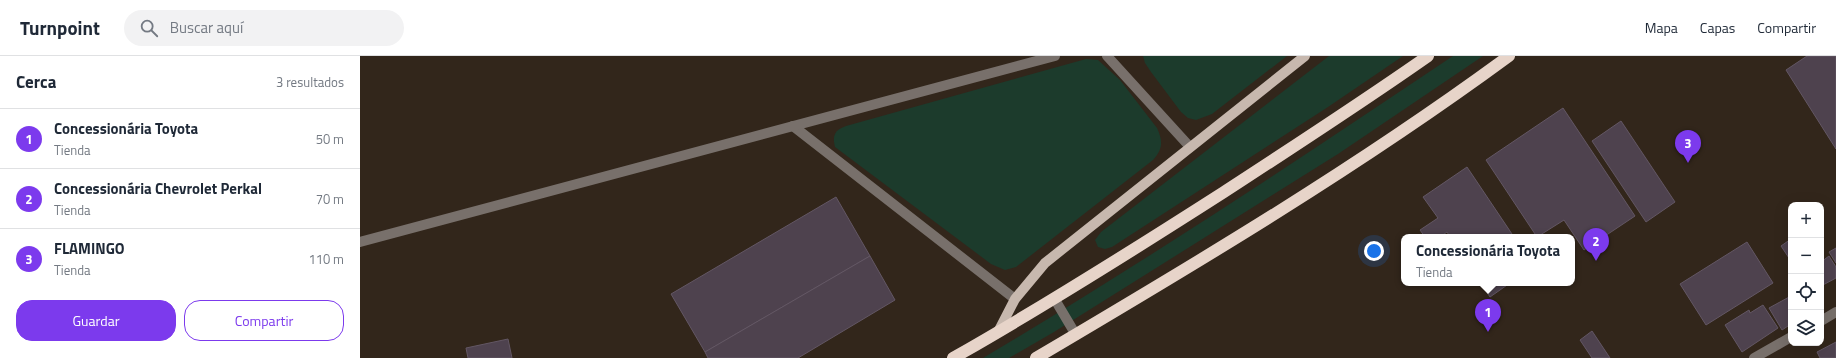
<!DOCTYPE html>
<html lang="es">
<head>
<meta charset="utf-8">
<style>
  body { margin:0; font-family:"Titillium Web",sans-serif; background:#f2f2f3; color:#1f2937 }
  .controls { position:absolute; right:12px; bottom:12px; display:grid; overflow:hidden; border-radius:8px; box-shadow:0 4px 16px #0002 }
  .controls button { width:36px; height:36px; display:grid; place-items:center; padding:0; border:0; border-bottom:1px solid #e0e1e3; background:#fff; color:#1f2937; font:20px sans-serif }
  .you { position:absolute; left:1014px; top:195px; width:14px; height:14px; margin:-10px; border:3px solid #fff; border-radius:50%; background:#1a73e8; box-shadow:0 0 0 6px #1a73e833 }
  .badge { display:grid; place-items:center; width:26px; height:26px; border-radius:50%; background:#7c3aed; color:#fff; font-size:13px; font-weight:700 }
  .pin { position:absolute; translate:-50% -33px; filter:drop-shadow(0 1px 2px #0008) }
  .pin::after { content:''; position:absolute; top:21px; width:14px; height:12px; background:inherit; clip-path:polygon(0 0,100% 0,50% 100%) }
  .popup { position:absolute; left:1041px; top:178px; width:174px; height:52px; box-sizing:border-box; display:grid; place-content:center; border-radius:8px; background:#fff; filter:drop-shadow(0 1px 3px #0005); font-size:13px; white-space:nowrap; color:#747a83 }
  .popup b { font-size:15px; color:#1f2937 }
  .popup::after { content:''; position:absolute; left:50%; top:100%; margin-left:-8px; border:8px solid transparent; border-top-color:#fff }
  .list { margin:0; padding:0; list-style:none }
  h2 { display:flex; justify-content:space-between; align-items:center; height:52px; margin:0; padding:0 16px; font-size:17px }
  h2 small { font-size:13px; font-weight:400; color:#747a83 }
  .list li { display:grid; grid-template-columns:26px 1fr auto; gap:12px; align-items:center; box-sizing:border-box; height:60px; padding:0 16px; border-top:1px solid #e0e1e3 }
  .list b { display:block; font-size:15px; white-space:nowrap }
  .list p { margin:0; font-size:13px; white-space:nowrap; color:#747a83 }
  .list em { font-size:13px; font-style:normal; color:#747a83 }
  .actions { display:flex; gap:8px; padding:12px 16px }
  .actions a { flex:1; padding:9px 0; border:1px solid #7c3aed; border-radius:16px; text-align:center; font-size:14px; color:#7c3aed }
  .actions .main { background:#7c3aed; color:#fff }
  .icon { flex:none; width:22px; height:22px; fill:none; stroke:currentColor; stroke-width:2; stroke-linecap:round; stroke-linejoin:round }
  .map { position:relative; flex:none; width:1476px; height:302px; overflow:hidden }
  header { display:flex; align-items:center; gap:24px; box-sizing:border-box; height:56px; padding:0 20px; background:#fff; border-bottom:1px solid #e0e1e3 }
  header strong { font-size:19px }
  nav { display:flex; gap:22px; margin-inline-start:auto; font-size:14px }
  .search { width:280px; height:36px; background:#f2f2f3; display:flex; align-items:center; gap:10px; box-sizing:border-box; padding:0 14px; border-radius:22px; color:#747a83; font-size:15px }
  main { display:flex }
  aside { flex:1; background:#fff }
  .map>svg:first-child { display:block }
  .green { fill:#1c3b2c }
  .building { fill:#4e424e; stroke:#635764 }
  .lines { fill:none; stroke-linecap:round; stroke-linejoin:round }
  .minor { stroke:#78706b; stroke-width:10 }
  .major { stroke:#c7b8ae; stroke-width:10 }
  .highway { stroke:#e7d4c9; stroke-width:12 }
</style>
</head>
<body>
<header>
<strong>Turnpoint</strong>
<div class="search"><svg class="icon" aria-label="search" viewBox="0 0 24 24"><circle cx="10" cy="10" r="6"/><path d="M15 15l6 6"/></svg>Buscar aquí</div>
<nav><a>Mapa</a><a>Capas</a><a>Compartir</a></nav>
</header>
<main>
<aside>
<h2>Cerca<small>3 resultados</small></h2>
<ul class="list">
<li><span class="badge">1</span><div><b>Concessionária Toyota</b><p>Tienda</p></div><em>50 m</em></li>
<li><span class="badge">2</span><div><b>Concessionária Chevrolet Perkal</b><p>Tienda</p></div><em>70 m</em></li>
<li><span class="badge">3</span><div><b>FLAMINGO</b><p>Tienda</p></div><em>110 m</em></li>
</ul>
<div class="actions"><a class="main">Guardar</a><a>Compartir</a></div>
</aside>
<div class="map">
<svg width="1476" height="302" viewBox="0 0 1476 302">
  <rect width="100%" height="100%" fill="#32261b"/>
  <g class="green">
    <path d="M 783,0 L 927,0 L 852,58 L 836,64 L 828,62 L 821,56 L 791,16 L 785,7 Z"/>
    <path d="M 969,0 L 1043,0 L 968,51 L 752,191 L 745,193 L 738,191 L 735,184 L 741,176 Z"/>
    <path d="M 1093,0 L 1123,0 L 978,98 L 694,276 L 649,302 L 623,302 C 783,207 938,104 1093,0 Z"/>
    <path d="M 726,3 L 738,4 L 760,24 L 797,72 C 803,85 803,93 793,104 L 656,211 L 645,214 L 631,208 L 475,91 C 472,79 475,74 486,70 Z"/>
  </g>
  <g class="building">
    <path d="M 1447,0 L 1476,0 L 1476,93 L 1426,14 Z"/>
    <path d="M 1203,52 L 1275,160 L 1224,194 L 1204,164 L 1177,181 L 1126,104 Z"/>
    <path d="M 1261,65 L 1315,146 L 1286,166 L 1232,85 Z"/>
    <path d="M 1107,111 L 1154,181 L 1090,181 L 1087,176 L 1080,181 L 1065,181 L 1060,174 L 1078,162 L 1063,141 Z"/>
    <path d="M 476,141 L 510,200 L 345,296 L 311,238 Z"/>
    <path d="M 1431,183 L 1431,205 L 1421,190 Z"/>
    <path d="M 1387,186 L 1413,227 L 1346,269 L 1320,228 Z"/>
    <path d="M 1476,192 L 1476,207 L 1469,196 Z"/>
    <path d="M 510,200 L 535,244 L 438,302 L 348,302 L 345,296 Z"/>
    <path d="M 1469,200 L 1476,211 L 1476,222 L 1461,230 L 1461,206 Z"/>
    <path d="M 1121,227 L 1150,227 L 1130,241 Z"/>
    <path d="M 1431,240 L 1431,268 L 1422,274 L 1409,252 Z"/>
    <path d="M 1403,249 L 1418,272 L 1382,296 L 1365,269 L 1389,254 L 1390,257 Z"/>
    <path d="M 1232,275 L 1250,302 L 1232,302 L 1220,284 Z"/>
    <path d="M 148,283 L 152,302 L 108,302 L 106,292 Z"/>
    <path d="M 1476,286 L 1476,302 L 1460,302 L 1457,296 Z"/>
  </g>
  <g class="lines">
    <g class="minor">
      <path d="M 747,0 L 830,91"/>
      <path d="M 433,70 L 655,243"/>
      <path d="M 0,186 L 695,0"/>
      <path d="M 694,242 L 716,279"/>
      <path d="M 1461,265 L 1476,256"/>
      <path d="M 1394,302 L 1431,281"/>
    </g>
    <path class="major" d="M 638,276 L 655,243 L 685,207 L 945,0"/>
    <g class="highway">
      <path d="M 593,302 C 685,250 775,193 864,136 C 933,91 1001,47 1068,0"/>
      <path d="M 676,302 C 837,207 998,111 1149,0"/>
    </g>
  </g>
</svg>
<div class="controls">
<button>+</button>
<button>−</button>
<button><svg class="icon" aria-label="locate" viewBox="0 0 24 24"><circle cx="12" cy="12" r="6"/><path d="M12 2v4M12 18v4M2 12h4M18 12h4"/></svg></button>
<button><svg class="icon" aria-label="layers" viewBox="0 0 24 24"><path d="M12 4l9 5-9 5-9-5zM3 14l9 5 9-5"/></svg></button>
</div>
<div class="you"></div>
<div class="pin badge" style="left:1128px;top:276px">1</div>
<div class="popup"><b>Concessionária Toyota</b>Tienda</div>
<div class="pin badge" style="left:1236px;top:205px">2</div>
<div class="pin badge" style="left:1328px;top:107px">3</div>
</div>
</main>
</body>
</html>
